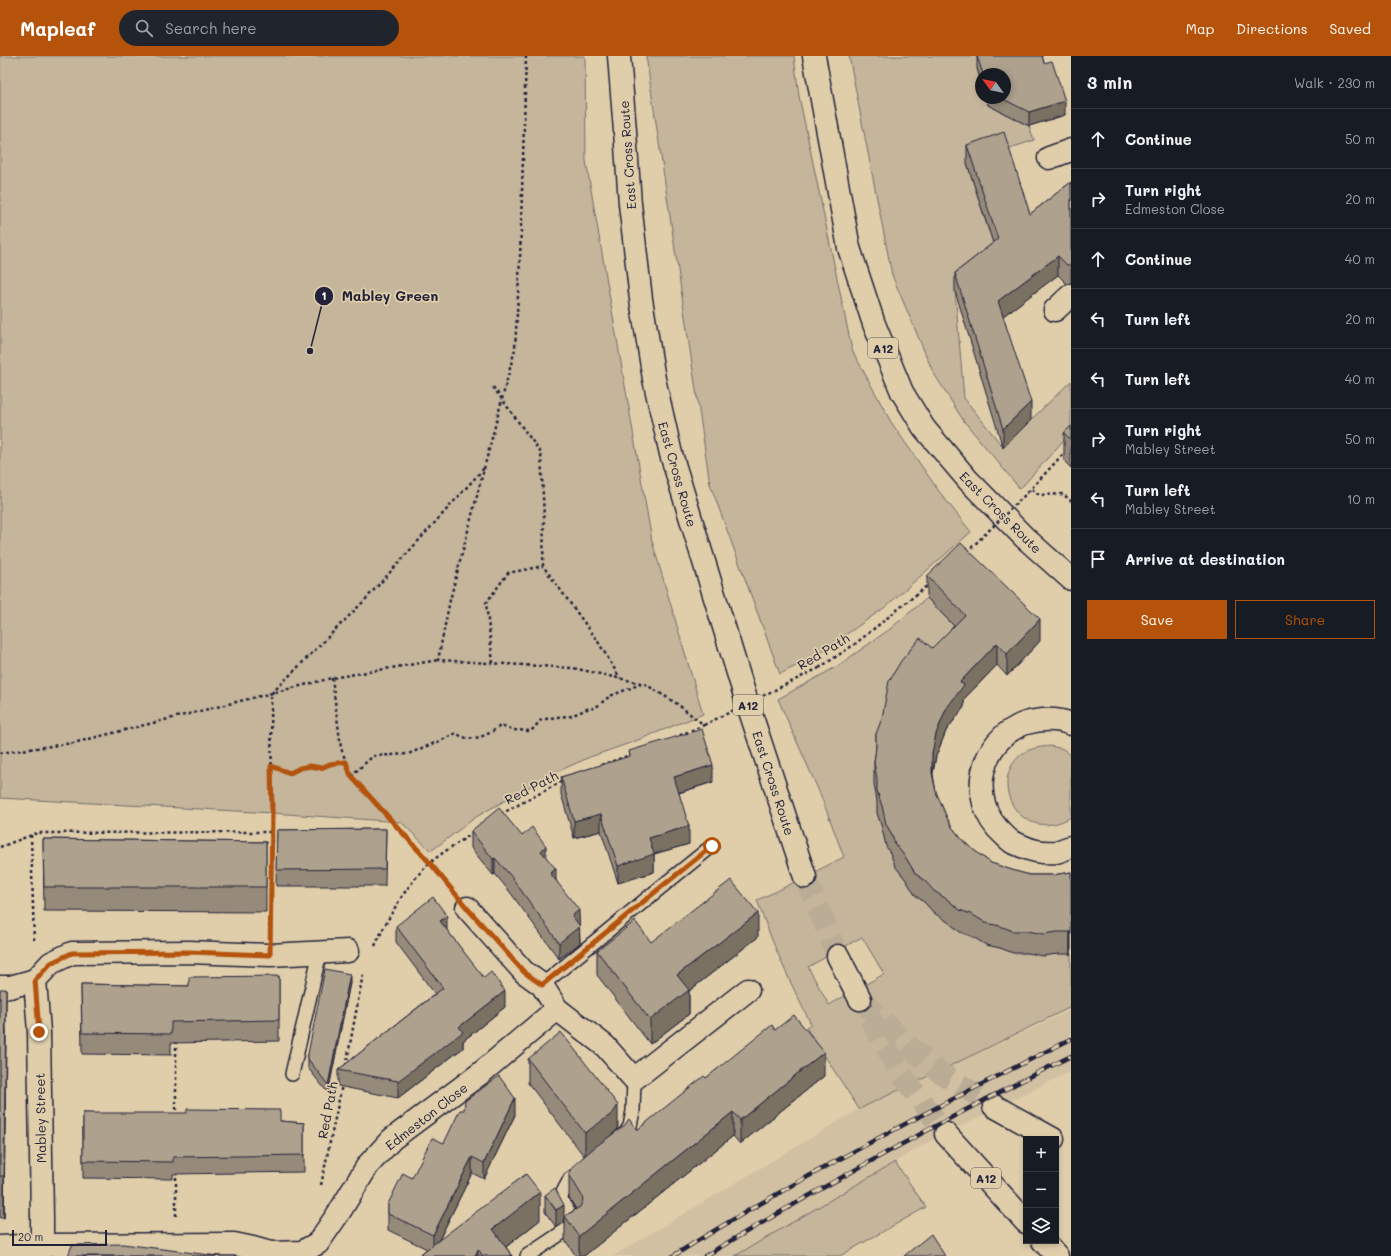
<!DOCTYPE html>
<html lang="en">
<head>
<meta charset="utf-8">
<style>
  body { margin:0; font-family:Mali,sans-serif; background:#20242c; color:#f1f3f6 }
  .controls { position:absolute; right:12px; bottom:12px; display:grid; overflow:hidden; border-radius:0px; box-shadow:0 2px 6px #0003 }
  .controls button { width:36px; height:36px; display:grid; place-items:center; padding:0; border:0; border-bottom:1px solid #363941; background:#171b24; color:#f1f3f6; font:20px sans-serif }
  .compass { position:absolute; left:975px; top:12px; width:36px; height:36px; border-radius:50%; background:#171b24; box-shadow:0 2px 6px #0003; rotate:303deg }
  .scale { position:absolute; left:12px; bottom:10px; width:95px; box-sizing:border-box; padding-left:4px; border:2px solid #22223b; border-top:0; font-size:11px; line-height:14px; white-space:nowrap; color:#22223b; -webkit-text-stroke:3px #e0ceab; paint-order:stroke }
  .stop { position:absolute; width:12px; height:12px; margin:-9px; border:3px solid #b45309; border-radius:50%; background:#fff }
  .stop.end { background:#b45309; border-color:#fff; box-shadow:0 1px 4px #0008 }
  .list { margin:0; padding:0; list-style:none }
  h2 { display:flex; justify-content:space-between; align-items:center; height:52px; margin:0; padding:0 16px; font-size:17px }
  h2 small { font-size:13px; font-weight:400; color:#9ea1a6 }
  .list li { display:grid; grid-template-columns:26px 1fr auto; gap:12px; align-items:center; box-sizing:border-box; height:60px; padding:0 16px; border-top:1px solid #363941 }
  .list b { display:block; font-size:15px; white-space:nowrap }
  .list p { margin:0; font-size:13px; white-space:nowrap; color:#9ea1a6 }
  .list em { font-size:13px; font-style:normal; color:#9ea1a6 }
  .actions { display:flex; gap:8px; padding:12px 16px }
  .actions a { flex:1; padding:9px 0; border:1px solid #b45309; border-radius:0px; text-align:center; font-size:14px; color:#b45309 }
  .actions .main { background:#b45309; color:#fff }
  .icon { flex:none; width:22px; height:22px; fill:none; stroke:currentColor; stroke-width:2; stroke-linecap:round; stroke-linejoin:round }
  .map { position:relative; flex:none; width:1071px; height:1200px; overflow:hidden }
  header { display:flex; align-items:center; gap:24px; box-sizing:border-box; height:56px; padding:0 20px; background:#b45309; color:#fff }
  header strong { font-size:19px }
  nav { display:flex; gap:22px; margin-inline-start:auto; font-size:14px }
  .search { width:280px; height:36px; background:#20242c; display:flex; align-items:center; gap:10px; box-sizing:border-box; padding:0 14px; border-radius:22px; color:#9ea1a6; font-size:15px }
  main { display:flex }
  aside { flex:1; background:#171b24 }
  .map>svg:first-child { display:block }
  .built { fill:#d1c0a2 }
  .green { fill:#c4b59b; stroke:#736c6b; fill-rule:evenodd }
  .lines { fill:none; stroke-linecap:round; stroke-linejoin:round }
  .highway-tunnel { stroke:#baac95; stroke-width:22; stroke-dasharray:22 11; stroke-linecap:butt }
  .lane-casing { stroke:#22223b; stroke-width:16 }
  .street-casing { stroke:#22223b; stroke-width:25 }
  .highway-casing { stroke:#22223b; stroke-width:25 }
  .path { stroke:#22223b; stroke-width:2.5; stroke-dasharray:3 3; stroke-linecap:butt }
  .lane { stroke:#e0ceab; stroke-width:13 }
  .street { stroke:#e0ceab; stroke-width:22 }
  .highway { stroke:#e0ceab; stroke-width:22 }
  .rail-casing { stroke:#22223b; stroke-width:4.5 }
  .rail { stroke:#e0ceab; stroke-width:3; stroke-dasharray:9; stroke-linecap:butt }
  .path-bridge { stroke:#22223b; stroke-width:2.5; stroke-dasharray:3 3; stroke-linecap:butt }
  .wall { fill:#968a7a; stroke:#22223b }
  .shaded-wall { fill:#7a7163; stroke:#22223b }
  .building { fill:#aea18e; stroke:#22223b }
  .route { stroke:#b45309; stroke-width:5 }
  .labels { text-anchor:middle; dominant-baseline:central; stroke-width:3.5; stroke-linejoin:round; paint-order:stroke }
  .shield { fill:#e0ceab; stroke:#5b565d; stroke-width:1 }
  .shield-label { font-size:12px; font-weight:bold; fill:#22223b }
  .street-label { font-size:13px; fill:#22223b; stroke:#e0ceab }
  .leader { fill:none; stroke:#22223b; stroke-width:1.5 }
  .callout-dot { fill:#22223b; stroke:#e0ceab; stroke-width:1.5 }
  .mark-label { font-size:12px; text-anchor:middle; font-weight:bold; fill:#fff }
  .callout-label { font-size:14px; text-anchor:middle; font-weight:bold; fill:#22223b; stroke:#e0ceab; stroke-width:3.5; stroke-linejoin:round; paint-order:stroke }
</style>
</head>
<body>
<header>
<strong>Mapleaf</strong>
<div class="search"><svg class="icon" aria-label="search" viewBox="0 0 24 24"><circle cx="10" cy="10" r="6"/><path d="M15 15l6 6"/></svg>Search here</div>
<nav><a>Map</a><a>Directions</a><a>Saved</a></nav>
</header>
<main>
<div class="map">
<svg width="1071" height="1200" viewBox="0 0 1071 1200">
  <rect width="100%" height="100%" fill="#e0ceab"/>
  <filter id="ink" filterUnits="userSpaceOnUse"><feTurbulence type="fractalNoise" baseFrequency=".025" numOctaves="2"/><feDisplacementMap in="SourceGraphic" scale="8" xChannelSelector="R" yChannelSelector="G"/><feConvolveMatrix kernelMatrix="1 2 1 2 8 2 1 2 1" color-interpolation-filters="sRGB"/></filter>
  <g filter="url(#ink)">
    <path class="built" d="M 1071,954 L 1071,1015 L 923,1089 L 895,1106 L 926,1151 L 840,1200 L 613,1200 L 859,1053 Z"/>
    <g class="green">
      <path d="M 0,0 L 585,0 L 586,105 L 652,485 L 703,658 L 633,686 L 590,701 L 552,718 L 476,761 L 431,795 L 401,766 L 272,757 L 0,742 Z"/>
      <path d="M 646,0 L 794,0 L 799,40 L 852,294 L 891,366 L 938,434 L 971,476 L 884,552 L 814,601 L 780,618 L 710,428 Z"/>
      <path d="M 849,0 L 996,0 L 977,13 L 981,26 L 981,42 L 986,42 L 988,49 L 1029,70 L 1034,84 L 967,107 L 989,176 L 1024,181 L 955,235 L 964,342 L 1003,391 L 1071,325 L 1071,376 L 1020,433 L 963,364 L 933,316 L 892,219 Z"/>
      <path d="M 927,542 L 965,581 L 891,799 L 906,824 L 925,847 L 948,866 L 973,881 L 1000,892 L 1071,895 L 1071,951 L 977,997 L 859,1053 L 806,971 L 811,968 C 790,927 772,887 757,844 L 775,836 L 844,801 L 821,740 L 778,643 L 836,611 L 890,573 ZM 862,881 L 884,918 L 829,949 L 808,911 Z"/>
      <path d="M 1050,690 L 1063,693 L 1071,699 L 1071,761 C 1020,791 985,725 1023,697 C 1031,692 1041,691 1050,690 Z"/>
      <path d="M 895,1106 L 926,1151 L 840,1200 L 735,1200 Z"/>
    </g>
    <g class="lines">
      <g class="highway-tunnel">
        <path d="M 805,821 L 838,900"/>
        <path d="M 860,943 L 904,986 L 938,1015 L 994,1050"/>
        <path d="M 870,962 L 901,1018 L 946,1078"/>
      </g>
      <defs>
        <g id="lane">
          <path d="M 542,929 L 660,832 L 712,790"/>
          <path d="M 292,1018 L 320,896"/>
          <path d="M 623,1081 L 630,1070 L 633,1055 L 634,1023"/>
          <path d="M 527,1200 L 575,1168 L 560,1142 L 570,1123 L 582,1115"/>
        </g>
        <g id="street">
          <path d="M 1049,102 L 1071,94"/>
          <path d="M 1055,254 L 1071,239"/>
          <path d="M 1071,668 C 1056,662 1041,663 1026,667 C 979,683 966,745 1003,778 C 1006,781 1009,784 1012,786 C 1016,788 1020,789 1024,791 C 1033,795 1046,797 1056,796 C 1061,795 1066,792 1071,791"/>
          <path d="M 467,852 L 524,916 L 542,929 L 557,953 L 605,990 L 634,1023 L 748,934"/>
          <path d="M 35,924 L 51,907 L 72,897 L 189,896 L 270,899 L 348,895"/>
          <path d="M 0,931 L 10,931 L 35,924 L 39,976 L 42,1162 L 42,1189 L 38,1200"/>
          <path d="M 0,1191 L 42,1189 L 234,1188 L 253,1192 L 271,1197 L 302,1196 L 318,1187 L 340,1155 L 368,1109 L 392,1083 L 481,1017 L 557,953"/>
        </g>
        <g id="highway">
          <path d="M 619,0 L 625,75 L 630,148 L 641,243 L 654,323 L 671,398 L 746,643 L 805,821"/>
          <path d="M 814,0 L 849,192 L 874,268 L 902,336 L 924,372 L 968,424 L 1025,482 L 1071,523"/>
          <path d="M 838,900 L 860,943"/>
          <path d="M 994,1050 L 1053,1083"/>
          <path d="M 946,1078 L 1026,1166"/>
          <path d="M 1043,1185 L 1057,1200"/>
        </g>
      </defs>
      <use href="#lane" class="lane-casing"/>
      <use href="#street" class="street-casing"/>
      <use href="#highway" class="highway-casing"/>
      <g class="path">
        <path d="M 526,0 L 520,203 L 515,293 L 450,544 L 438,604 L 573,612 L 645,628 L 676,647 L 704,669 L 676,681"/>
        <path d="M 493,331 L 541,397 L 544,462 L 543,510 L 597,584 L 620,622"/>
        <path d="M 1032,433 L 1039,439 L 1063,438 L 1071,445"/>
        <path d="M 1028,436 L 1065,396"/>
        <path d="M 493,607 L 486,547 L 508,517 L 543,510"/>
        <path d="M 819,612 L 855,588 L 928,529"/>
        <path d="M 332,622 L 341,692 L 351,720 L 430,807 L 450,832"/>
        <path d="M 0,697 L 73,687 L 332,622 L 438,604"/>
        <path d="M 601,709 L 630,699"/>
        <path d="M 271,710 L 290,717 L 300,712 L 311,710 L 321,712 L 330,708 L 346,706"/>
        <path d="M 351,720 L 373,700 L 408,698 L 442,684 L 456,677 C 470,688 487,680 500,670 L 515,674 L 531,675 L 541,664 L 556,661 L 571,660 L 587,653 L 595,652 L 610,640 L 641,628"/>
        <path d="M 501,758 L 563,725"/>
        <path d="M 31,779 L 34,886"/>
        <path d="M 0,791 L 37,777 L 271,776"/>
        <path d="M 270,871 L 272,757 L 271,638 L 365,544 L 485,411"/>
        <path d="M 375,890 C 387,863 408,826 430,807 C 442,796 460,786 473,777"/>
        <path d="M 176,985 L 176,1060"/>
        <path d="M 346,1010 L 363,918"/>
        <path d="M 176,1115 L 176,1162"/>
        <path d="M 321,1129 L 342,1029"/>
      </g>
      <use href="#lane" class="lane"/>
      <use href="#street" class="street"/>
      <use href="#highway" class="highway"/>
      <defs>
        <g id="rail">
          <path d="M 673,1200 C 801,1120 936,1051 1071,983"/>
          <path d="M 705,1200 C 825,1129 946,1062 1071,1000"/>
        </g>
      </defs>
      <use href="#rail" class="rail-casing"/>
      <use href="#rail" class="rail"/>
      <g class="path-bridge">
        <path d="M 967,496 L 1028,436"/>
        <path d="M 704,669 L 819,612"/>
      </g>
    </g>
    <g class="wall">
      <path d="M 977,0 L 1042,0 L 1044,7 L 1065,59 L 1029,70 L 988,49 L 986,42 L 1005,42 L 1005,18 L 981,18 L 981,26 L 977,12 Z"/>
      <path d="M 967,89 L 1030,158 L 1071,126 L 1071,227 L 1067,228 L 1058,219 L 1003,260 L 1031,364 L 1003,392 L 955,235 L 955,217 L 993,187 L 967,107 Z"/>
      <path d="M 1071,370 L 1071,412 L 1064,405 L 1064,377 Z"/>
      <path d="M 927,520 L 1040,585 L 1007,620 L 997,609 L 964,643 L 964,651 L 946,675 L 936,700 L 933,718 L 936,736 L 947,762 L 952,771 L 964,786 L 980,799 L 991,807 L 1015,815 L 1030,819 L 1053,819 L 1071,816 L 1070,898 L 1057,898 L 1043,900 L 1028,897 L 1013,897 L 1000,892 L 986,889 L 973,881 L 960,876 L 948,866 L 934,857 L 925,847 L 915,839 L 906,824 L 895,810 L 891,799 L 886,790 L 882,772 L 877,757 L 877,745 L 874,728 L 874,706 L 876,694 L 876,678 L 932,592 L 954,570 L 927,542 Z"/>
      <path d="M 629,695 L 713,726 L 679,737 L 689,788 L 654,798 L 654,816 L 618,827 L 601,775 L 574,782 L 561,738 L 561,721 L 629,701 Z"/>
      <path d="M 386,773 L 385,830 L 276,830 L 277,774 Z"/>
      <path d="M 471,775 L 522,780 L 546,802 L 556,824 L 579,869 L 580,887 L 559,903 L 510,836 L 495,818 L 493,819 L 471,792 Z"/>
      <path d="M 43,783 L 266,786 L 266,856 L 44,855 Z"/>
      <path d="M 396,870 L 447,874 L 505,951 L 463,985 L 463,992 L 398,1042 L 338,1030 L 338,1014 L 435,938 L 396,886 Z"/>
      <path d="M 758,881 L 689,935 L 689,958 L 650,988 L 597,919 L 597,895 L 651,886 Z"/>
      <path d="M 279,920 L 279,985 L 171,987 L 171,999 L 82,998 L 81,928 L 189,930 Z"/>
      <path d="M 350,927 L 328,1037 L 308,1012 L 308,998 Z"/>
      <path d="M 0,933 L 6,975 L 4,1162 L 0,1162 Z"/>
      <path d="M 775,974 L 824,1020 L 740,1088 L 733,1080 L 584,1200 L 576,1200 L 565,1184 L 565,1160 L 576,1153 L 569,1142 L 569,1118 L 584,1100 L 528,1027 L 528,1003 L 618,1073 L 637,1074 L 706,1022 Z"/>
      <path d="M 83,1057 L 280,1065 L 304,1067 L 304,1116 L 173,1118 L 173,1123 L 83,1122 Z"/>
      <path d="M 515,1059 L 484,1123 L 472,1117 L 439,1184 L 540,1164 L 506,1191 L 512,1200 L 418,1200 L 427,1193 L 388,1174 L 388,1148 L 444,1087 Z"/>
      <path d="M 545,1139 L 564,1166 L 556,1171 L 545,1156 Z"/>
    </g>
    <g class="shaded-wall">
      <path d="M 1065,45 L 1065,59 L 1029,70 L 1029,56 Z"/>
      <path d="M 1058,200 L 1058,219 L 998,264 L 998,245 Z"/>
      <path d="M 1031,346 L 1031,364 L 1003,392 L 1003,373 Z"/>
      <path d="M 1040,563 L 1040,585 L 1007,620 L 1007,598 Z"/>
      <path d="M 997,587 L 997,609 L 964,643 L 964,651 L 946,675 L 936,700 L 932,719 L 932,697 L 936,678 L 946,653 L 960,626 Z"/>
      <path d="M 713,709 L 713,726 L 674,738 L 674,721 Z"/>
      <path d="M 601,758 L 601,775 L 574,782 L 574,765 Z"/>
      <path d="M 689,770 L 689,788 L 654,798 L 654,816 L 618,827 L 618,810 L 649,782 Z"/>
      <path d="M 546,790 L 546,807 L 541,795 Z"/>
      <path d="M 495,802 L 495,818 L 493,819 L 493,803 Z"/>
      <path d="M 556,813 L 556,830 L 550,817 Z"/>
      <path d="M 579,854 L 580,887 L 559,903 L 559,887 L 572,860 Z"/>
      <path d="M 758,857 L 758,881 L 689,935 L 689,958 L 650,988 L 650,964 L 677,919 Z"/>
      <path d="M 447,860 L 447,876 L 440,865 Z"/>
      <rect x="1070" y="876" width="1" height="22"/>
      <path d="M 350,918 L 350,927 L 328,1037 L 328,1029 Z"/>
      <path d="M 6,933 L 6,975 L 4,1162 L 4,1120 Z"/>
      <path d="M 505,935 L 505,951 L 463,985 L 463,992 L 398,1042 L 398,1025 L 459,971 Z"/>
      <path d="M 824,996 L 824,1020 L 740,1088 L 740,1064 Z"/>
      <path d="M 515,1042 L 515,1059 L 484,1123 L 484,1107 Z"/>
      <path d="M 618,1049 L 618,1073 L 585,1102 L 585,1077 Z"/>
      <path d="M 733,1056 L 733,1080 L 584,1200 L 579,1200 L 579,1180 Z"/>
      <path d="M 472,1101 L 472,1117 L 433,1196 L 433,1179 Z"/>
      <path d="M 540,1136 L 540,1164 L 494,1200 L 493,1173 Z"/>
      <path d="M 564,1149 L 564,1166 L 556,1171 L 556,1154 Z"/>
      <path d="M 478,1193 L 478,1200 L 475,1200 Z"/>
    </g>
    <g class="building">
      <path d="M 977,0 L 1042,0 L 1044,7 L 1052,5 L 1065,45 L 1029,56 L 1001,42 L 1005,42 L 1005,18 L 983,18 Z"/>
      <path d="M 1004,76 L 1030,158 L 1071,126 L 1071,209 L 1067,209 L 1058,200 L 998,245 L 1031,346 L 1003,373 L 955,217 L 998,183 L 967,89 Z"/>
      <path d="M 1071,370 L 1071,384 L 1064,377 Z"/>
      <path d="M 961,487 L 1040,563 L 1007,598 L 997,587 L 960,626 L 964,629 L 946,653 L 936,678 L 932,697 L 932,717 L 936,736 L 947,762 L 952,771 L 964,786 L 980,799 L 991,807 L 1015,815 L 1030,819 L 1053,819 L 1071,816 L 1071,876 L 1057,876 L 1043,878 L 1028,875 L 1013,875 L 1000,870 L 986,867 L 973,859 L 960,854 L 948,844 L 934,835 L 925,825 L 915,817 L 906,802 L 895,788 L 891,777 L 886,768 L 882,750 L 877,735 L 877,723 L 874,706 L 876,691 L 876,678 L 882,662 L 889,625 L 901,605 L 920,582 L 932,592 L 965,559 L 927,520 Z"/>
      <path d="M 702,673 L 713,709 L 674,721 L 689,770 L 649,782 L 654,798 L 618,810 L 601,758 L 574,765 L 561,721 L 630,700 L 629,695 Z"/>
      <path d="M 499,752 L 522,780 L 532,771 L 546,790 L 541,795 L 556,813 L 550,817 L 579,854 L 572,860 L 580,870 L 559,887 L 510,819 L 495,802 L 493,803 L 471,775 Z"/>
      <path d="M 386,773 L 385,813 L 276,814 L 277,774 Z"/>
      <path d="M 43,783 L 266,786 L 266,831 L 44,831 Z"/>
      <path d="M 731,824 L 758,857 L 677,919 L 689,934 L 650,964 L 597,895 L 635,865 L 651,886 Z"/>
      <path d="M 433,841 L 447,860 L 440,865 L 484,922 L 491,916 L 505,935 L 459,971 L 463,976 L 398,1025 L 338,1014 L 443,932 L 396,870 Z"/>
      <path d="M 325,913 L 350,918 L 328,1029 L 308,1003 L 308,998 Z"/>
      <path d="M 279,920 L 279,964 L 171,966 L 171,978 L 82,977 L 81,928 L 189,930 L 189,921 Z"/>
      <path d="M 0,933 L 6,933 L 4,1120 L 0,1120 Z"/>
      <path d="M 794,959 L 824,996 L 740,1064 L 733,1056 L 579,1180 L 565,1160 L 580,1151 L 583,1144 L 582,1140 L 569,1118 L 574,1109 L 595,1091 L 624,1070 L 629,1063 L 637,1074 L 704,1020 L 706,1022 L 772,969 L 775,974 Z"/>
      <path d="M 561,976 L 618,1049 L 613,1057 L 585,1077 L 528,1003 Z"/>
      <path d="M 499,1020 L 515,1042 L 484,1107 L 472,1101 L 433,1179 L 388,1158 L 388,1148 L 403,1117 L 412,1122 L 432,1082 L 444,1087 L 460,1054 L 464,1054 L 465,1045 Z"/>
      <path d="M 187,1053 L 280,1054 L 280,1065 L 304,1067 L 304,1099 L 173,1101 L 173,1106 L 83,1105 L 83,1057 L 187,1057 Z"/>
      <path d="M 526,1118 L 540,1136 L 493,1173 L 512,1200 L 483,1200 L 478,1193 L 475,1200 L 418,1200 Z"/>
      <path d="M 555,1132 L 564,1149 L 556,1154 L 545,1139 Z"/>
      <path d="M 931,1178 L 945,1200 L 904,1200 Z"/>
      <path d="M 123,1188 L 218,1200 L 68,1200 L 72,1189 Z"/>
    </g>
  </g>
  <g class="lines" filter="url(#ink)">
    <path class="route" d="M 39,976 L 35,924 L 51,907 L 72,897 L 189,896 L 270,899 L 272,757 L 271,710 L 290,717 L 300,712 L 310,710 L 321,712 L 330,708 L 346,706 L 351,720 L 430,807 L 467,852 L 524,916 L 542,929 L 660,832 L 712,790"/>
  </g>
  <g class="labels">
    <g class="shield">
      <rect x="868" y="282" width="30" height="20" rx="3"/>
      <rect x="733" y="639" width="30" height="20" rx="3"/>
      <rect x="971" y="1112" width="30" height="20" rx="3"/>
    </g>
    <g class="shield-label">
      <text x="883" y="292">A12</text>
      <text x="748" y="649">A12</text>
      <text x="986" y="1122">A12</text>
    </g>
    <g class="street-label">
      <text transform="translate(627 99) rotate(-94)">East Cross Route</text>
      <text transform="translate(678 418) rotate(74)">East Cross Route</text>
      <text transform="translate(1001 456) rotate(45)">East Cross Route</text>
      <text transform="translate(823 595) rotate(-31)">Red Path</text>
      <text transform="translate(774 727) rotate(72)">East Cross Route</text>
      <text transform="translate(531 731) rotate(-27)">Red Path</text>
      <text transform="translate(327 1054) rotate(-79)">Red Path</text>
      <text transform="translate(426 1060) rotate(-38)">Edmeston Close</text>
      <text transform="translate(40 1062) rotate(-91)">Mabley Street</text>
    </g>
  </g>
  <path class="leader" d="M310 295L324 240"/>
  <g class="callout-dot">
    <circle cx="310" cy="295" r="4"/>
    <circle cx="324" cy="240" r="10"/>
  </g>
  <g class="mark-label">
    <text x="324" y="244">1</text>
  </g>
  <g class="callout-label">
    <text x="390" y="245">Mabley Green</text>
  </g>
</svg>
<div class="controls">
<button>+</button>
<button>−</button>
<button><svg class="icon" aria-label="layers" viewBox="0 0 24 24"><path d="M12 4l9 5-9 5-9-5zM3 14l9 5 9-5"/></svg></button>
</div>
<svg class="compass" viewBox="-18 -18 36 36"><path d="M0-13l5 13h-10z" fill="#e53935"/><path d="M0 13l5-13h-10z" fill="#9ea1a6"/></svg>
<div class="scale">20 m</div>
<div class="stop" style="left:712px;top:790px"></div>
<div class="stop end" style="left:39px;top:976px"></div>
</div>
<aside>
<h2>3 min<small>Walk · 230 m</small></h2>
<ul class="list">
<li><svg class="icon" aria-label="ahead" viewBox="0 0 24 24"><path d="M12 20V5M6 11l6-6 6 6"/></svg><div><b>Continue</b></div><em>50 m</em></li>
<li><svg class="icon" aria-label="right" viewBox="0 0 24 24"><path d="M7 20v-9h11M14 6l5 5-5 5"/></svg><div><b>Turn right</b><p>Edmeston Close</p></div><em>20 m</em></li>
<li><svg class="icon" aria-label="ahead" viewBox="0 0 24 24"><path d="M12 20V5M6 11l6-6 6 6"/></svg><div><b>Continue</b></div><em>40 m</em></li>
<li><svg class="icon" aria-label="left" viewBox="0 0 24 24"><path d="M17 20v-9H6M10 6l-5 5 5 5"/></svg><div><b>Turn left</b></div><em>20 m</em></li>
<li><svg class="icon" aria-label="left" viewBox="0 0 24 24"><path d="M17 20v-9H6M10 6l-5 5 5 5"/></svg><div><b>Turn left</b></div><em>40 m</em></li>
<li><svg class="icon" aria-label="right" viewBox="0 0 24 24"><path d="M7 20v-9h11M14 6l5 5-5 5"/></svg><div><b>Turn right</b><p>Mabley Street</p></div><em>50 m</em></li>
<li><svg class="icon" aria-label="left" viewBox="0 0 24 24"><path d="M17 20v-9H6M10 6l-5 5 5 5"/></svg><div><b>Turn left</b><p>Mabley Street</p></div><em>10 m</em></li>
<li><svg class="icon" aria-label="arrive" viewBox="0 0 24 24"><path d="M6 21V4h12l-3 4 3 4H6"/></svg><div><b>Arrive at destination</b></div></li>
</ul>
<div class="actions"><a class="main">Save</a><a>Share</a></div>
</aside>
</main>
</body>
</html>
